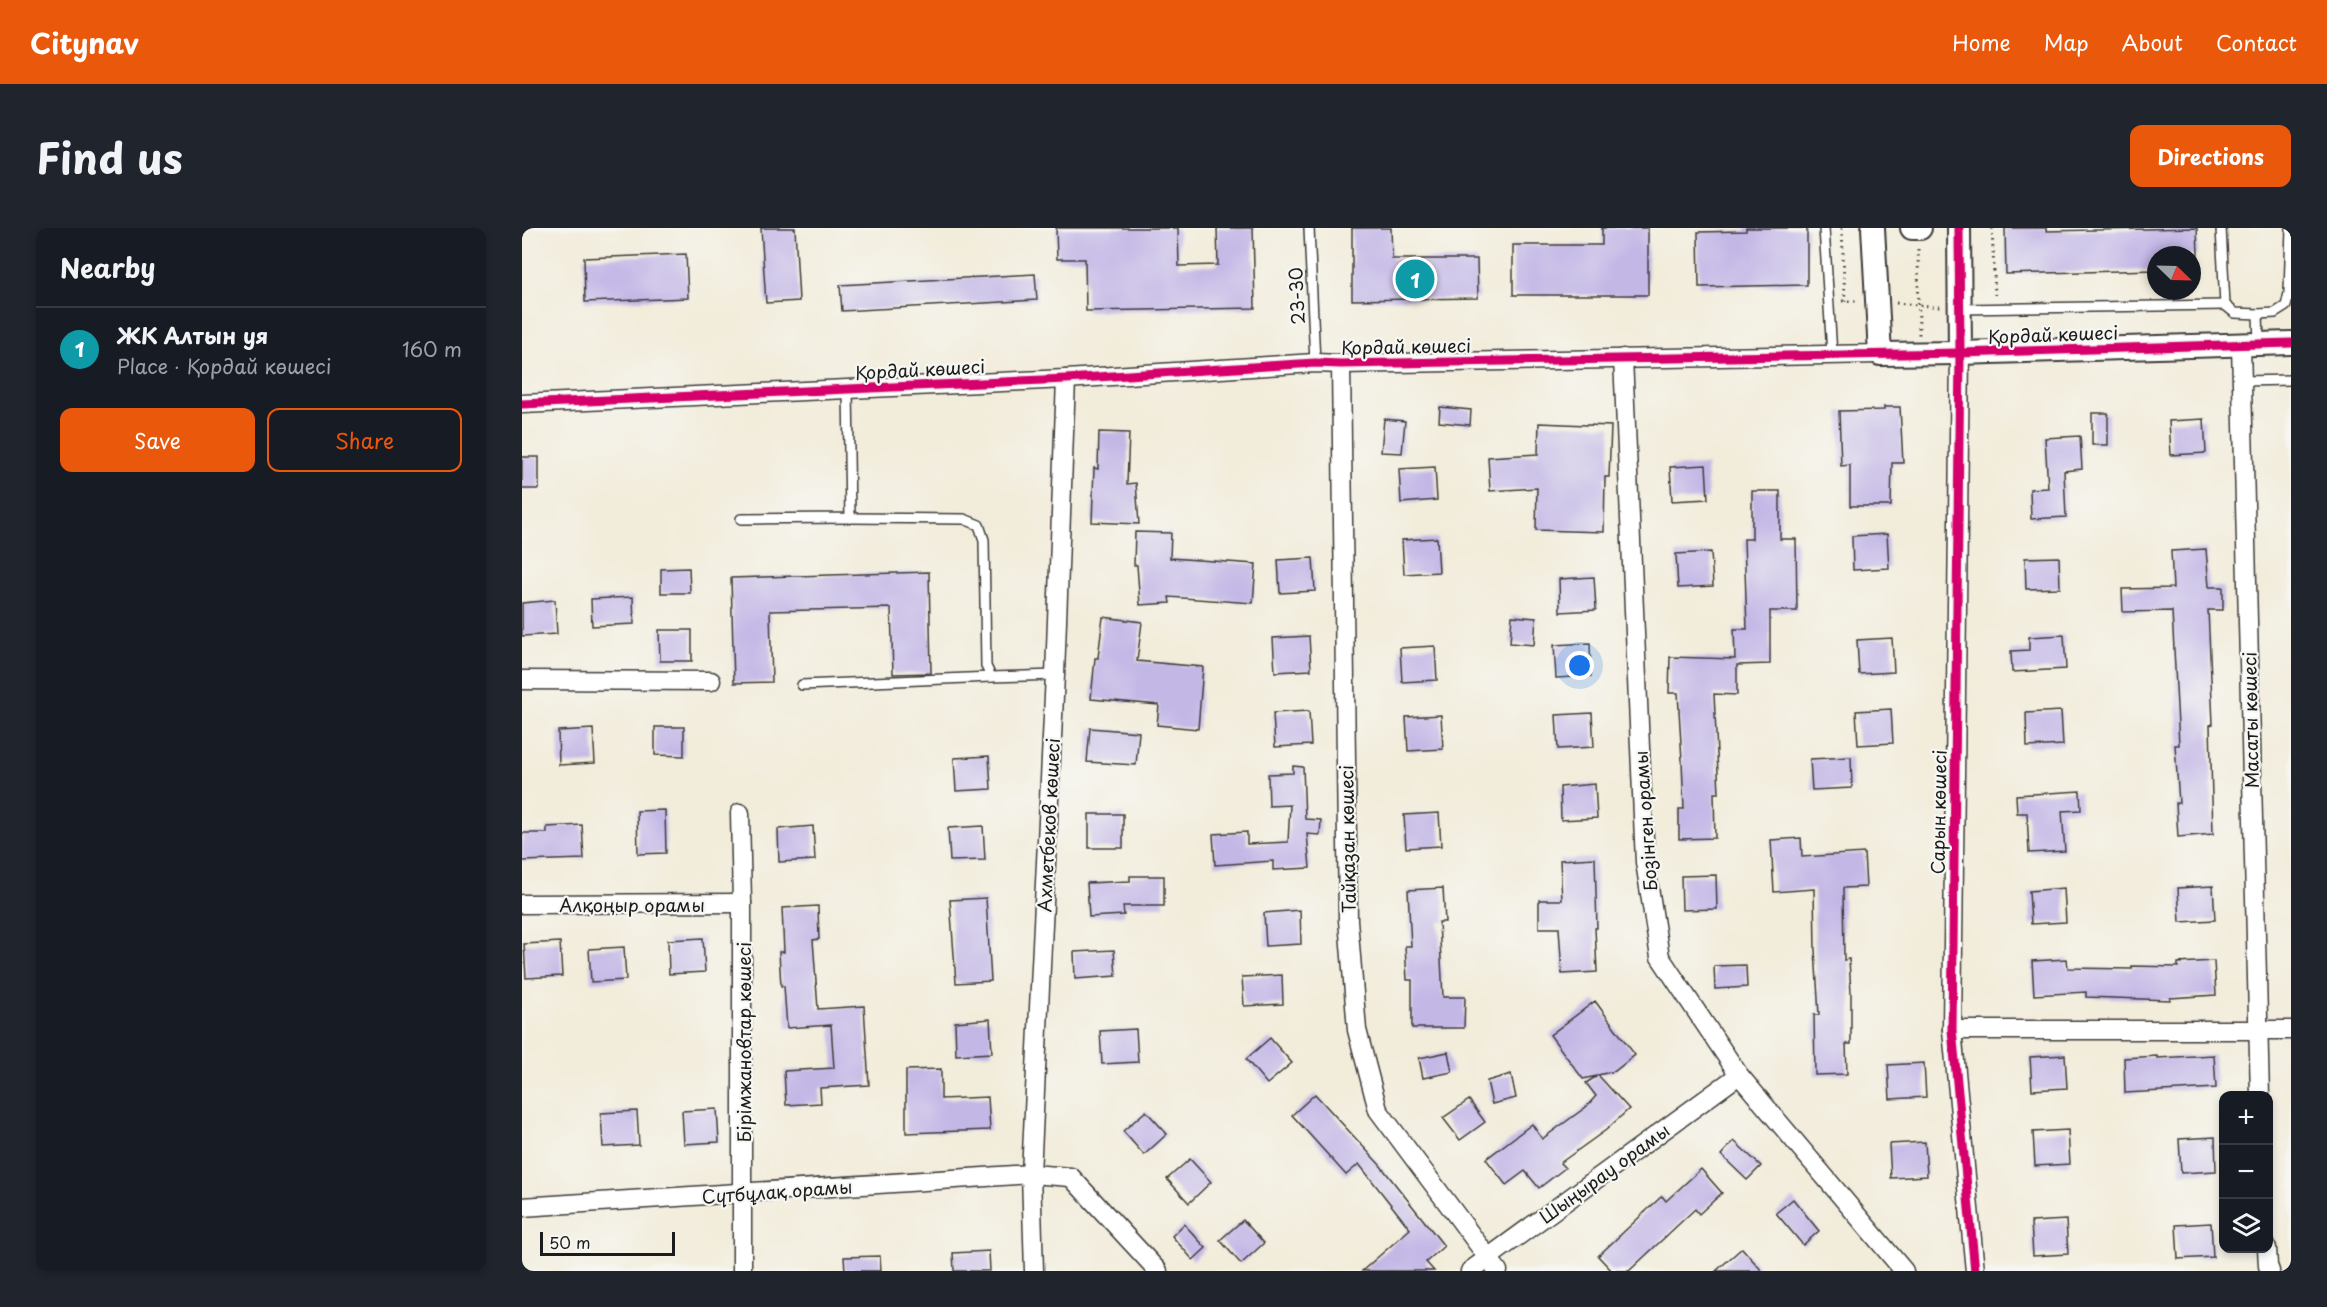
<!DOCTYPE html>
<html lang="en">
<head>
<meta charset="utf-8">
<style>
  body { margin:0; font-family:"Playpen Sans",sans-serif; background:#20242c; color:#f1f3f6 }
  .controls { position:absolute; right:18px; bottom:18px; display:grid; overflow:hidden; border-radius:12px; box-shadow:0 3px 9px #0003 }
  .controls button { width:54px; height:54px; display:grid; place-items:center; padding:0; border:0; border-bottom:2px solid #363941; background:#171b24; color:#f1f3f6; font:30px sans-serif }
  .compass { position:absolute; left:1625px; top:18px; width:54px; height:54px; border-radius:50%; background:#171b24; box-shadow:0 3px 9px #0003; rotate:113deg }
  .scale { position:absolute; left:18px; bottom:15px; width:135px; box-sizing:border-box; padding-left:6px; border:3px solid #1c1c1c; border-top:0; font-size:16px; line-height:21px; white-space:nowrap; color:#1c1c1c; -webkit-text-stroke:4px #f6f6f2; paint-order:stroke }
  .you { position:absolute; left:1058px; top:438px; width:21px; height:21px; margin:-15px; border:4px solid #fff; border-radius:50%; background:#1a73e8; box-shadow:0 0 0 9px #1a73e833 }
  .badge { display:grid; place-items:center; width:39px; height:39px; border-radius:50%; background:#ea580c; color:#fff; font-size:20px; font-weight:700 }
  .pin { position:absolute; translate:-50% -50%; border:3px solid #fff; box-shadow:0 2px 6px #0006 }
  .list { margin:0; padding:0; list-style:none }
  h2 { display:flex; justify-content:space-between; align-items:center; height:78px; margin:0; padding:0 24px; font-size:26px }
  h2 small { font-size:20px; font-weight:400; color:#9ea1a6 }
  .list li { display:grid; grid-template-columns:39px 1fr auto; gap:18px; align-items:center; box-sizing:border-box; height:84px; padding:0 24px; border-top:2px solid #363941 }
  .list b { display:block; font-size:22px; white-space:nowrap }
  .list p { margin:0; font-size:20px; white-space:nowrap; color:#9ea1a6 }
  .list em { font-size:20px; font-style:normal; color:#9ea1a6 }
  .actions { display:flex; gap:12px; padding:18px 24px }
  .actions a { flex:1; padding:14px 0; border:2px solid #ea580c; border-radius:12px; text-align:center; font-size:21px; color:#ea580c }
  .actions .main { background:#ea580c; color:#fff }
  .icon { flex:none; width:33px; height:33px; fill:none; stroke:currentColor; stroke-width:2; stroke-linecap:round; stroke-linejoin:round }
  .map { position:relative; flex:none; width:1769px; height:1043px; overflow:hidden; border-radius:12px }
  header { display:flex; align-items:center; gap:36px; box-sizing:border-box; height:84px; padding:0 30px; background:#ea580c; color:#fff }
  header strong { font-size:28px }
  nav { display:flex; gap:33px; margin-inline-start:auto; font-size:21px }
  .intro { display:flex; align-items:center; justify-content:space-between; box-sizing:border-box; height:144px; padding:0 36px }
  h1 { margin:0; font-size:42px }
  .button { padding:15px 27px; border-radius:12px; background:#ea580c; color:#fff; font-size:21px; font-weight:700 }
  main { display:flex; gap:36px; padding:0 36px }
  aside { flex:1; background:#171b24; border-radius:12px; box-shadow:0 3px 9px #0003 }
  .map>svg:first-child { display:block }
  .building { fill:#c3b7e6 }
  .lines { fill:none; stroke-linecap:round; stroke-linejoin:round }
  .service-casing { stroke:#3c3b38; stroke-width:12 }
  .minor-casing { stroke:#3c3b38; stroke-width:21 }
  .tertiary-casing { stroke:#3c3b38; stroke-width:26 }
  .path { stroke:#3c3b38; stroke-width:3; stroke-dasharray:1.5 4.5; stroke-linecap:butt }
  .service { stroke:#fff; stroke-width:9 }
  .minor { stroke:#fff; stroke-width:18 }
  .tertiary { stroke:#fff; stroke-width:22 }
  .cycleway-casing { stroke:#f6f6f2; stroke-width:13 }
  .cycleway { stroke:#d6006c; stroke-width:9 }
  .labels { text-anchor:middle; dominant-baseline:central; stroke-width:4.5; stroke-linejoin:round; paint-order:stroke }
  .street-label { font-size:18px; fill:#1c1c1c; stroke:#f6f6f2 }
</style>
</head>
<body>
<header>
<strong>Citynav</strong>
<nav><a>Home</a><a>Map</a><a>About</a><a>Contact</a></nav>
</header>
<div class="intro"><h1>Find us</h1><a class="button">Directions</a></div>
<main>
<aside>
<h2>Nearby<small></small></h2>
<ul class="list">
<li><span class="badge" style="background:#0f9aa8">1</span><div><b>ЖК Алтын уя</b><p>Place · Қордай көшесі</p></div><em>160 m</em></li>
</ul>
<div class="actions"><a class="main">Save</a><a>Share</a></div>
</aside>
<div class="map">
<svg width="1769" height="1043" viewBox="0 0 1769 1043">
  <rect width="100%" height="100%" fill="#f6f6f2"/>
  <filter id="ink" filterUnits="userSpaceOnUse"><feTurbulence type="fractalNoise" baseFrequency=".0167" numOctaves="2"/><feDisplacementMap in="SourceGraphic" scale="12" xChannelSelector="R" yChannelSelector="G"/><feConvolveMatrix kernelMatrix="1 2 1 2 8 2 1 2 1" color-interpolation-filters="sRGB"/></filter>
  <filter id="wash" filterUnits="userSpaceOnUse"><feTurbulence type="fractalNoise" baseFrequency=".008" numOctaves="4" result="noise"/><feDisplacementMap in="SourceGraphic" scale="24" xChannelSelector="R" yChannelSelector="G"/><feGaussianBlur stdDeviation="1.35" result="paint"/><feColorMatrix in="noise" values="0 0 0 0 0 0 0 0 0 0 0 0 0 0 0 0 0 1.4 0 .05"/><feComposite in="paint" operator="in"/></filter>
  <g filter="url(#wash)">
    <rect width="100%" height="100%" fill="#f2ecda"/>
    <g id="blocks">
      <g class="building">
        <path d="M 239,0 L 273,0 L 277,73 L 244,75 Z"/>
        <path d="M 534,0 L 656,0 L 657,38 L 696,37 L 695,0 L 731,0 L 733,80 L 564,83 L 563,31 L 535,31 Z"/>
        <path d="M 830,0 L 869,0 L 870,31 L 955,31 L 956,70 L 830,72 Z"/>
        <path d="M 1080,0 L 1126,0 L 1126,67 L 991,67 L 991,17 L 1080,17 Z"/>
        <path d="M 1224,0 L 1285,0 L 1285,57 L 1177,59 L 1176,4 L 1224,3 Z"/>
        <path d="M 1483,0 L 1524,0 L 1524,3 L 1675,0 L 1676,27 L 1634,27 L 1634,42 L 1484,46 Z"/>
        <path d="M 164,26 L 166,70 L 63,74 L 62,30 Z"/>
        <path d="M 513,46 L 515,72 L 320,83 L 318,57 Z"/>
        <path d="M 918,179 L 949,182 L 948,197 L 917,194 Z"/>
        <path d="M 1362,179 L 1378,179 L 1381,235 L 1370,235 L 1369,278 L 1328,278 L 1328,237 L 1319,238 L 1317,183 L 1362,182 Z"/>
        <rect x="1570" y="185" width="16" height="32"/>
        <path d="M 862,191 L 883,193 L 880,225 L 859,224 Z"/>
        <path d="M 1682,191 L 1684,225 L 1649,227 L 1647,193 Z"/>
        <path d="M 1017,195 L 1089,198 L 1087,249 L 1083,249 L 1082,304 L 1014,302 L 1015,260 L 968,263 L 966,229 L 1016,226 Z"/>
        <path d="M 577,204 L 607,205 L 605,256 L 614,255 L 617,296 L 570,294 L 572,240 L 576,241 Z"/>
        <path d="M 1558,208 L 1560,241 L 1542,243 L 1544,289 L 1509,291 L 1508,261 L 1526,260 L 1523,210 Z"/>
        <rect x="0" y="229" width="17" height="32"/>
        <path d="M 1184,237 L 1186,271 L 1150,273 L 1148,239 Z"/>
        <path d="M 913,239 L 915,272 L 879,275 L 877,241 Z"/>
        <path d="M 1230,263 L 1258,263 L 1258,311 L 1274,311 L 1275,383 L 1248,383 L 1248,436 L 1215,437 L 1215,467 L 1192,466 L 1197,565 L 1192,565 L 1193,610 L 1157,611 L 1157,581 L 1162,581 L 1160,533 L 1156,465 L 1147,465 L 1148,429 L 1213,431 L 1212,401 L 1225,401 L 1222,311 L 1230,311 Z"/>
        <path d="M 613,304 L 649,305 L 648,330 L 734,336 L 731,375 L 647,369 L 648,375 L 618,377 L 615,337 L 612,337 Z"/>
        <path d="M 1365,306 L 1367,340 L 1331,342 L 1330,308 Z"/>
        <path d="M 915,310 L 917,344 L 882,346 L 880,312 Z"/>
        <path d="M 1684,321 L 1687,359 L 1701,359 L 1701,382 L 1686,382 L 1691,496 L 1688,497 L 1691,606 L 1656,609 L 1654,575 L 1657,575 L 1653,517 L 1657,517 L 1650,383 L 1601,384 L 1600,361 L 1651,360 L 1649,323 Z"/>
        <path d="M 1189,324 L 1191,358 L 1156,360 L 1154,326 Z"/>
        <path d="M 1537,329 L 1538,360 L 1504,361 L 1503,330 Z"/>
        <path d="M 791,330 L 793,363 L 758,365 L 756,332 Z"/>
        <path d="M 167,340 L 168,365 L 139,365 L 139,341 Z"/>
        <path d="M 407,344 L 409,445 L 371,446 L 369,380 L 248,383 L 250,454 L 212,455 L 209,350 Z"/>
        <path d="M 1072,349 L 1074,382 L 1038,384 L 1037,351 Z"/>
        <path d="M 111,369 L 112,396 L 70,398 L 69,371 Z"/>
        <path d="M 33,372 L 35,406 L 0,408 L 0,375 Z"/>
        <path d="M 990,388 L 1014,390 L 1012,417 L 988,415 Z"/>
        <path d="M 581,389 L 620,394 L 615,433 L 681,439 L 676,501 L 635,497 L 637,477 L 569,471 L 573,430 L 576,430 Z"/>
        <path d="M 137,402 L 170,402 L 170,433 L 138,433 Z"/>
        <path d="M 1542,407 L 1544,441 L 1490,444 L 1489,423 L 1507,422 L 1507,409 Z"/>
        <path d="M 787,408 L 789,442 L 753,444 L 751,410 Z"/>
        <path d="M 1370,410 L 1372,444 L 1337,446 L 1335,412 Z"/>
        <path d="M 1068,415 L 1069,448 L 1034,450 L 1032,417 Z"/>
        <path d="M 913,418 L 915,452 L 880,454 L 878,420 Z"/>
        <path d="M 1369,481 L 1371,515 L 1336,517 L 1334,483 Z"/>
        <path d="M 787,483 L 789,517 L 753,519 L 751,485 Z"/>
        <path d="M 1539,483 L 1541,517 L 1505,519 L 1504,485 Z"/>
        <path d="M 1070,485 L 1072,519 L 1036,521 L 1034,487 Z"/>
        <path d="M 919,487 L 921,521 L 886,523 L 884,489 Z"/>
        <path d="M 133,499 L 162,499 L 162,528 L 133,527 Z"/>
        <path d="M 568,500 L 617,504 L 614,537 L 565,534 Z"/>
        <path d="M 71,501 L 73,535 L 37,537 L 36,503 Z"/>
        <path d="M 467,528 L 469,561 L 434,563 L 432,530 Z"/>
        <path d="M 1329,529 L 1330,560 L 1290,562 L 1288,531 Z"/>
        <path d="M 771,538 L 781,539 L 783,591 L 799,592 L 798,607 L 785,606 L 788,640 L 751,642 L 751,633 L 693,637 L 691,606 L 725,604 L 725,616 L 766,614 L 768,577 L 747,578 L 746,546 L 771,545 Z"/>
        <path d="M 1073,556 L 1075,590 L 1039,592 L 1038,559 Z"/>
        <path d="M 1558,563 L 1559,582 L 1540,583 L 1543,623 L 1507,625 L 1505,585 L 1495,585 L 1494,567 Z"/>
        <path d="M 143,582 L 144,625 L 116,626 L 115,583 Z"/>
        <path d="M 917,585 L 919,618 L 884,620 L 882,587 Z"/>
        <rect x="567" y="586" width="34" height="34"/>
        <path d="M 60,597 L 62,631 L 0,633 L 0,605 L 25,605 L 25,599 Z"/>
        <path d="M 291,598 L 293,632 L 257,634 L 256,601 Z"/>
        <path d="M 461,598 L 463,632 L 428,633 L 426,600 Z"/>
        <path d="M 1279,610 L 1280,629 L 1342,625 L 1344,659 L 1321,660 L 1322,732 L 1327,731 L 1329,765 L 1329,816 L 1324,816 L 1325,846 L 1293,847 L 1292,787 L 1297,787 L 1293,722 L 1292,661 L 1252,664 L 1249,612 Z"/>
        <path d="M 1073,630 L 1075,700 L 1073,700 L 1075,744 L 1040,746 L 1037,700 L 1017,700 L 1017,672 L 1040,672 L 1038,632 Z"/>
        <path d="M 1194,647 L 1195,681 L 1160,682 L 1159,648 Z"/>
        <path d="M 608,648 L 642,648 L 642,678 L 601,678 L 602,687 L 567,689 L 565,655 L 608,653 Z"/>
        <path d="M 1691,658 L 1693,692 L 1658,694 L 1656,660 Z"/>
        <path d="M 921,660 L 923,694 L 917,694 L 921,769 L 943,769 L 942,800 L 890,800 L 890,752 L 885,752 L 883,718 L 889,718 L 886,662 Z"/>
        <path d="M 1542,660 L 1544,694 L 1509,696 L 1507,663 Z"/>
        <path d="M 464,670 L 469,753 L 434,755 L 428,672 Z"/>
        <path d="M 296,678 L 297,711 L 291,712 L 296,781 L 342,778 L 347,857 L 298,860 L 299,875 L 264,877 L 262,843 L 312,840 L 309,797 L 265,800 L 262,758 L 259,758 L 257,724 L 262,724 L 260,680 Z"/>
        <path d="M 778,682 L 779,716 L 744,718 L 742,685 Z"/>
        <path d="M 181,710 L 183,744 L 147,746 L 146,712 Z"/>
        <path d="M 38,714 L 40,748 L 4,750 L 2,716 Z"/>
        <path d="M 102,719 L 104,752 L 69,754 L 67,721 Z"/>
        <path d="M 592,722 L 594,748 L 553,751 L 552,724 Z"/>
        <path d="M 1545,731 L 1546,740 L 1610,741 L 1610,738 L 1656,739 L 1656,735 L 1692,733 L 1694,767 L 1648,770 L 1648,772 L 1564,769 L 1564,764 L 1512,767 L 1510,733 Z"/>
        <path d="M 1224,737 L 1225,759 L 1193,761 L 1192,738 Z"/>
        <path d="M 760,747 L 761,776 L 722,778 L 720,749 Z"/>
        <path d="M 1073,773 L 1113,827 L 1093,843 L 1076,847 L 1107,881 L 1084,902 L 1038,935 L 1043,940 L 1017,960 L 1003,943 L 984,957 L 964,931 L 1010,896 L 1020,911 L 1064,879 L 1074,868 L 1064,855 L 1075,848 L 1061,851 L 1028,807 Z"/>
        <path d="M 468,791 L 470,825 L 434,827 L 433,794 Z"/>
        <path d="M 614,801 L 616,834 L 580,836 L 578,803 Z"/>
        <path d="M 748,810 L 770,835 L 745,856 L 724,831 Z"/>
        <path d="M 926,824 L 930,844 L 901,850 L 897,830 Z"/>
        <path d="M 1543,827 L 1545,860 L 1510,862 L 1508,829 Z"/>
        <path d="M 1692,827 L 1694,860 L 1603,865 L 1602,830 L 1635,828 L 1635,830 Z"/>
        <path d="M 1402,835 L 1404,869 L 1368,871 L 1366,837 Z"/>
        <path d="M 419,841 L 419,871 L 466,869 L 468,902 L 384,905 L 384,842 Z"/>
        <path d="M 989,846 L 994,870 L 970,876 L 965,853 Z"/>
        <path d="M 793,866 L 858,937 L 922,1018 L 904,1034 L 912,1043 L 840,1043 L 888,1001 L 837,936 L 824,947 L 770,887 Z"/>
        <path d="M 947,872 L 963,894 L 938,912 L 921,890 Z"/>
        <path d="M 195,881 L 197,914 L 162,916 L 160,883 Z"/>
        <path d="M 115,883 L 117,917 L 81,919 L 79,885 Z"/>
        <path d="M 624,883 L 645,906 L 622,927 L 601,903 Z"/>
        <path d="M 1546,902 L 1548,936 L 1513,938 L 1511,904 Z"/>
        <path d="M 1693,909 L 1694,943 L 1659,945 L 1657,911 Z"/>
        <path d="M 1212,913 L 1239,938 L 1225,952 L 1199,927 Z"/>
        <path d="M 1403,914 L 1405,948 L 1369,950 L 1367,916 Z"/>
        <path d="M 668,931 L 689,954 L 667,975 L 645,951 Z"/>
        <path d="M 1179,941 L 1200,965 L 1177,986 L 1173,981 L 1107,1043 L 1090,1043 L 1076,1028 L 1140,968 L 1144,973 Z"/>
        <path d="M 1271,971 L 1297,1003 L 1281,1017 L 1254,985 Z"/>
        <path d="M 721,992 L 742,1015 L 719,1036 L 698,1012 Z"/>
        <path d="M 1544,992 L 1546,1026 L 1511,1028 L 1509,994 Z"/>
        <path d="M 1689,995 L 1691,1029 L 1656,1031 L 1654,997 Z"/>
        <path d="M 662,996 L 684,1020 L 671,1032 L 650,1008 Z"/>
        <path d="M 1220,1020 L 1240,1043 L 1194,1043 Z"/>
        <path d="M 467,1023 L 468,1043 L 432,1043 L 431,1025 Z"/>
        <path d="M 358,1028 L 359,1043 L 323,1043 L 322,1029 Z"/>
      </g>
    </g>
  </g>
  <g filter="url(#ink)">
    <use href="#blocks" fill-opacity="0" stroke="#3c3b38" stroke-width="1.5"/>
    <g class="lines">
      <defs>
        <g id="service">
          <path d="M 787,0 L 793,135"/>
          <path d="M 1302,0 L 1310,126"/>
          <path d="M 1699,0 L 1703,77 L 1713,85 L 1736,86"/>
          <path d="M 1438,81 L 1703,77"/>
          <path d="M 1737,116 L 1736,86 L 1753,85 L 1764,78 L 1767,65 L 1769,0"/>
          <path d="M 1720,153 L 1769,152"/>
          <path d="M 328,290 L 442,291 L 457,297 L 462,312 L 464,438 L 469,449 L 533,447"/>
          <path d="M 219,291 L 328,290 L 326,161"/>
          <path d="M 280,457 L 469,449"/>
        </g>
        <g id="minor">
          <path d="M 1719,117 L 1738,868"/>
          <path d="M 1438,125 L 1430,802 L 1453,1043"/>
          <path d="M 1101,130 L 1123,634 L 1138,729 L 1217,847 L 1382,1043"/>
          <path d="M 819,136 L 826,692 L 835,802 L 856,882 L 976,1043"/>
          <path d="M 0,176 L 544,151 L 793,135 L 819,136 L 1358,126"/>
          <path d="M 0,452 L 189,453"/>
          <path d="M 218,585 L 220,675 L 220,1043"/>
          <path d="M 0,676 L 220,675"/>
          <path d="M 1430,802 L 1769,802"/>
          <path d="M 0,979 L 509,946 L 549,949 L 636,1043"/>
          <path d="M 1745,1020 L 1746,1038 L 1748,1043"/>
          <path d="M 512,1043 L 509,946 L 533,447 L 544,151"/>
          <path d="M 948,1043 L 1217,847"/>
        </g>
        <g id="tertiary">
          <path d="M 1351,0 L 1358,126 L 1438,125 L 1769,115"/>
          <path d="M 1390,0 L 1398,0"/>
          <path d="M 1437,0 L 1438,125"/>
        </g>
      </defs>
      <use href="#service" class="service-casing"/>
      <use href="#minor" class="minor-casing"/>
      <use href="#tertiary" class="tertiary-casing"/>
      <g class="path">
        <path d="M 1320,0 L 1323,73"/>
        <path d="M 1470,0 L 1473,67"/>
        <path d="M 1396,21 L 1397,107"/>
        <path d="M 1320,73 L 1337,73"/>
        <path d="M 1374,75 L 1418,79"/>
      </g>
      <use href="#service" class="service"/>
      <use href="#minor" class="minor"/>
      <use href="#tertiary" class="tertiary"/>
      <defs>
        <g id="cycleway">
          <path d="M 1437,0 L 1438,125 L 1430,802 L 1453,1043"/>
          <path d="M 0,176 L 544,151 L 793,135 L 819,136 L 1438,125 L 1769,115"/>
        </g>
      </defs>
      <use href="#cycleway" class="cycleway-casing"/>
      <use href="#cycleway" class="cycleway"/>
    </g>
  </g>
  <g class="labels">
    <g class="street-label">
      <text transform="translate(774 68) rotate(-93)">23-30</text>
      <text transform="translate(1531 106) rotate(-2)">Қордай көшесі</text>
      <text transform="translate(884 118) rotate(-1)">Қордай көшесі</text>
      <text transform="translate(398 141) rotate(-3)">Қордай көшесі</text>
      <text transform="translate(1728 492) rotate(-91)">Масаты көшесі</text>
      <text transform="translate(1416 584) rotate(-89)">Сарын көшесі</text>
      <text transform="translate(1123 593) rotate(-94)">Бозінген орамы</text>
      <text transform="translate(526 597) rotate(-87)">Ахметбеков көшесі</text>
      <text transform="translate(825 611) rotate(-91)">Тайқазан көшесі</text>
      <text x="110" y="676">Алқоңыр орамы</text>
      <text transform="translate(221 814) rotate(-90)">Бірімжановтар көшесі</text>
      <text transform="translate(1082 945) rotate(-36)">Шыңырау орамы</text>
      <text transform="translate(255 963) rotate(-4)">Cүтбұлақ орамы</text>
    </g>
  </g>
</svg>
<div class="controls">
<button>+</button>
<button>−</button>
<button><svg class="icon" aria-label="layers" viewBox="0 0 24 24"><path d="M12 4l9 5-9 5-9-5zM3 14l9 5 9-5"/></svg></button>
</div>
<svg class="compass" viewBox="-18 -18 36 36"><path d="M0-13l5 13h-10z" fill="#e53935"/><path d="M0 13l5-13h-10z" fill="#9ea1a6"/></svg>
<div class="scale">50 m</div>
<div class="you"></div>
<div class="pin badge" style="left:893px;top:51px;background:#0f9aa8">1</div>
</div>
</main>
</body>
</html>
